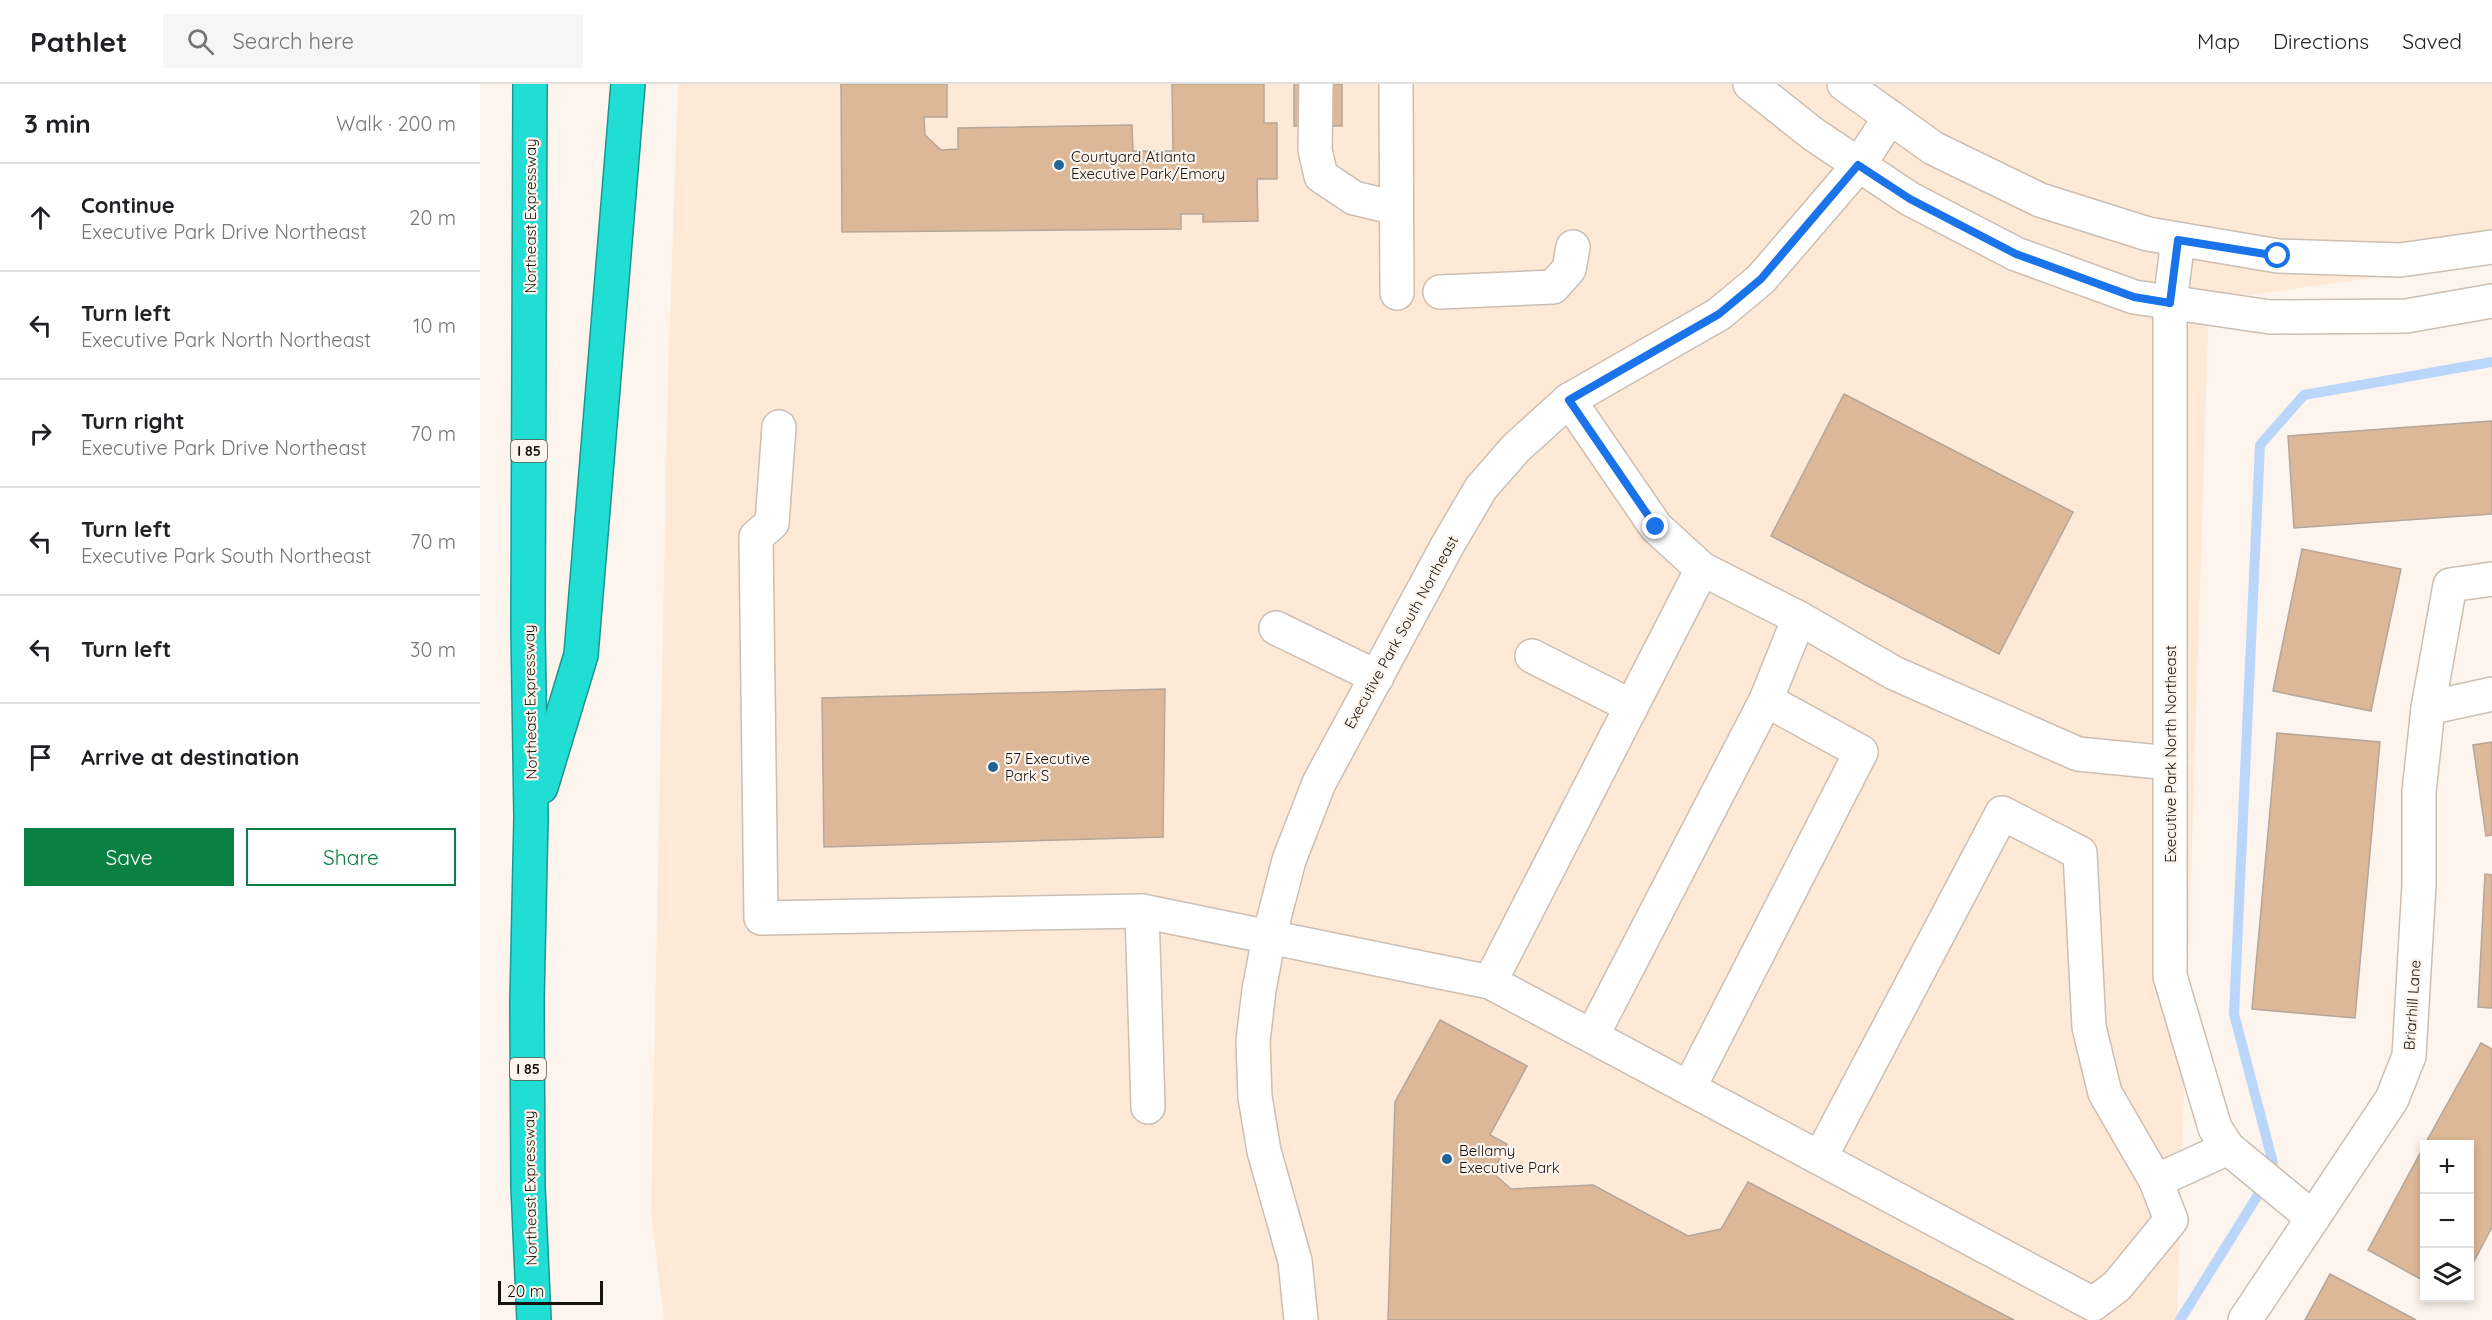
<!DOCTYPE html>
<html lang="en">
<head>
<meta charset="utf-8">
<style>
  body { margin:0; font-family:Quicksand,sans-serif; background:#f6f6f6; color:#202124 }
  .controls { position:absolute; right:18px; bottom:18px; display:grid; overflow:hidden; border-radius:0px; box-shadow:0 3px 9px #0003 }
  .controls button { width:54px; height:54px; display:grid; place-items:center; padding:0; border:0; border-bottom:2px solid #e0e0e0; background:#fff; color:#202124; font:30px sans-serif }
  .scale { position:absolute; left:18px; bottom:15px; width:105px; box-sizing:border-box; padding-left:6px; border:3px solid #15110c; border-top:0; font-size:16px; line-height:21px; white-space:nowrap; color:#15110c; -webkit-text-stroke:4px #fdf5ed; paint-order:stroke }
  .stop { position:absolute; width:18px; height:18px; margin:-14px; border:4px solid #1a73e8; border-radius:50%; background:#fff }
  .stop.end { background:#1a73e8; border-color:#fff; box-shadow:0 2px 6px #0008 }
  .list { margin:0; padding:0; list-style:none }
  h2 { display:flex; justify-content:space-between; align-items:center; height:78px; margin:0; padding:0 24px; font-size:26px }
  h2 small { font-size:20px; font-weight:400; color:#757577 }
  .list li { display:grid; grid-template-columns:39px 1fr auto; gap:18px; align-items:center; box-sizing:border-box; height:108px; padding:0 24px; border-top:2px solid #e0e0e0 }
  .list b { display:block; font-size:22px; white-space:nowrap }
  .list p { margin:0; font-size:20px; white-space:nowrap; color:#757577 }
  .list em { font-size:20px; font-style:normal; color:#757577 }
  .actions { display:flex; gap:12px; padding:18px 24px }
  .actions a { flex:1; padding:14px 0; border:2px solid #0b8043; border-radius:0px; text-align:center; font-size:21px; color:#0b8043 }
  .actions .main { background:#0b8043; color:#fff }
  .icon { flex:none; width:33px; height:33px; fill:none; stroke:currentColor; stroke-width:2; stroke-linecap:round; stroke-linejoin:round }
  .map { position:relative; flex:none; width:2012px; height:1236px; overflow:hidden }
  header { display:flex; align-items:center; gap:36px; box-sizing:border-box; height:84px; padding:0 30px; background:#fff; border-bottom:2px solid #e0e0e0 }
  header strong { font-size:28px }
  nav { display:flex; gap:33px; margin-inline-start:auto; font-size:21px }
  .search { width:420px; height:54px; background:#f6f6f6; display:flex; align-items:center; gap:15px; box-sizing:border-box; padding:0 21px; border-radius:0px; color:#757577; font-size:22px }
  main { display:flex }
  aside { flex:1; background:#fff }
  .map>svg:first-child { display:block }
  .built { fill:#fee9d7 }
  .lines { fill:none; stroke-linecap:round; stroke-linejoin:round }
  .stream { stroke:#bbd6fb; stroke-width:10 }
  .building { fill:#dcb898; stroke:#b4a69b; stroke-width:1.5 }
  .minor-casing { stroke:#ccbeb2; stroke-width:36 }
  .highway-casing { stroke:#1d968e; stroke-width:36 }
  .minor { stroke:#fff; stroke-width:33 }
  .highway { stroke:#21ded4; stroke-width:33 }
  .route { stroke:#1a73e8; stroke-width:8 }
  .poi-dot { fill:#206499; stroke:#fdf5ed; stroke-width:2 }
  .labels { text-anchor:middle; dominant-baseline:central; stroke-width:4.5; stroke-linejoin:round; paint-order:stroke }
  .shield { fill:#fdf5ed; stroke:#5b5550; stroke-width:1.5 }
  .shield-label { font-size:14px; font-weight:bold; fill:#15110c }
  .poi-label { font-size:15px; fill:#15110c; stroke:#fdf5ed; text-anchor:start }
  .street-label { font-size:15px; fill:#15110c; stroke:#fdf5ed }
</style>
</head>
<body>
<header>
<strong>Pathlet</strong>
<div class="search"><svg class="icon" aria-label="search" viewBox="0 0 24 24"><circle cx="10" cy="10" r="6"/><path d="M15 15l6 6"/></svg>Search here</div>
<nav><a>Map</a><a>Directions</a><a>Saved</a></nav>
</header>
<main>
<aside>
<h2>3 min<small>Walk · 200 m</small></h2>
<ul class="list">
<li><svg class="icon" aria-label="ahead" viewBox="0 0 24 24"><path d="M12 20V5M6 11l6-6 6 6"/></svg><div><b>Continue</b><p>Executive Park Drive Northeast</p></div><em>20 m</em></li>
<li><svg class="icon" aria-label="left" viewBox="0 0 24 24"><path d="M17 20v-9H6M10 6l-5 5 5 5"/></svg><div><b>Turn left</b><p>Executive Park North Northeast</p></div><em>10 m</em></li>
<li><svg class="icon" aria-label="right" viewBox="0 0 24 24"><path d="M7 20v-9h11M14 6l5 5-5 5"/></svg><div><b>Turn right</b><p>Executive Park Drive Northeast</p></div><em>70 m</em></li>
<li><svg class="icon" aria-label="left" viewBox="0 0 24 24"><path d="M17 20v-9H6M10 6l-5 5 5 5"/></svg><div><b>Turn left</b><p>Executive Park South Northeast</p></div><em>70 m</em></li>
<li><svg class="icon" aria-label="left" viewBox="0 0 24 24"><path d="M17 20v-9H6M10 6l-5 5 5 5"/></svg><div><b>Turn left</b></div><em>30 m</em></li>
<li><svg class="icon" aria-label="arrive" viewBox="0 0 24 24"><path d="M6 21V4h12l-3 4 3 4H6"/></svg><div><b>Arrive at destination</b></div></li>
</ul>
<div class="actions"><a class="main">Save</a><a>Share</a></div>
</aside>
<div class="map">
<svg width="2012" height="1236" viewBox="0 0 2012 1236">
  <rect width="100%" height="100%" fill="#fdf5ed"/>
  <path class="built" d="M 198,0 L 2012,0 L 2012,177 L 1729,217 L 1697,1236 L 184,1236 L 171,1129 L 188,293 Z"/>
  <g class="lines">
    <g class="stream">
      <path d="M 1793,1079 L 1754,930 L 1780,361 L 1824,311 L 2012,278"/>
      <path d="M 1700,1236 L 1778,1111"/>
    </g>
  </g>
  <g class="building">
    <path d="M 361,0 L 467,0 L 467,33 L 444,33 L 445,51 L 461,66 L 478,65 L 478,44 L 652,41 L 653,67 L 693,67 L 692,0 L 784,0 L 784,39 L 797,39 L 797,95 L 777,95 L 778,137 L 723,138 L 723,130 L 701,130 L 701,145 L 362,148 Z"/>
    <rect x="814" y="0" width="48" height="42"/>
    <path d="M 1364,310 L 1593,428 L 1519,570 L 1291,452 Z"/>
    <path d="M 2012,337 L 2012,430 L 1814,444 L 1808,352 Z"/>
    <path d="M 1822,465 L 1921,485 L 1891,627 L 1793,607 Z"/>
    <path d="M 685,605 L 683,753 L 344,763 L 342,614 Z"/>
    <path d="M 1797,649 L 1900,658 L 1875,934 L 1772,925 Z"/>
    <path d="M 2012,658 L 2012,751 L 2006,752 L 1993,661 Z"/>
    <path d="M 2005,790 L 2012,791 L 2012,924 L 1998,923 Z"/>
    <path d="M 960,936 L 1047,982 L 1010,1051 L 1027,1060 L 1013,1089 L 1031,1105 L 1113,1101 L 1208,1152 L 1241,1145 L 1268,1098 L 1534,1236 L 908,1236 L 915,1018 Z"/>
    <path d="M 2001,959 L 2012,965 L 2012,1143 L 1990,1185 L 1990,1060 L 1945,1060 Z"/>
    <path d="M 1944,1062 L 1944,1197 L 1888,1166 Z"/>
    <path d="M 1850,1190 L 1936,1236 L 1825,1236 Z"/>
  </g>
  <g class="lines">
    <defs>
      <g id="minor">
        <path d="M 836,0 L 835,66 L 841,92 L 874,114 L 916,124"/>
        <path d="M 916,0 L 917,209"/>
        <path d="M 1270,0 L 1333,50 L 1430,115 L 1536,170 L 1654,213 L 1790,233 L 1926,232 L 2012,217"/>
        <path d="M 1364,0 L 1453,64 L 1560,116 L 1668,150 L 1798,172 L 1920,176 L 2012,163"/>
        <path d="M 1698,156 L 1690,219 L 1690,892 L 1735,1044 L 1748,1064 L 1833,1134"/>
        <path d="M 960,208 L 1073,203 L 1089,185 L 1093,163"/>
        <path d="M 1089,316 L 1176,443 L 1222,485 L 1319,534 L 1414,589 L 1598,670 L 1690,679"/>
        <path d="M 299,343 L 292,439 L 276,453 L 281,834 L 662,827 L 1010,898 L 1613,1220 L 1637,1202 L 1691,1136 L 1676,1097 L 1748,1064"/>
        <path d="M 796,544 L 897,593"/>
        <path d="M 1052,572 L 1151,622"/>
        <path d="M 1948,624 L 1970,501 L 2012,495"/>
        <path d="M 662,827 L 668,1023"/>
        <path d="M 1010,898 L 1222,485"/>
        <path d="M 1112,952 L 1286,616 L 1319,534"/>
        <path d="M 1209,1004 L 1381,668 L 1286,616"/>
        <path d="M 1340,1074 L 1522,729 L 1600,769 L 1609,943 L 1625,1009 L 1676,1097"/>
        <path d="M 821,1236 L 815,1177 L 784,1067 L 775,1013 L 773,957 L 779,906 L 789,853 L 809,776 L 839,699 L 967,462 L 1001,404 L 1036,364 L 1089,316 L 1239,230 L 1281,195 L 1379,81 L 1410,33"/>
        <path d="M 1765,1236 L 1912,1015 L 1929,972 L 1939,801 L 1939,708 L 1948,624 L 2012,610"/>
      </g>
      <g id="highway">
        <path d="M 50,0 L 48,545 L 51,733 L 47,917 L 48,1103 L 54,1236"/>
        <path d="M 61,703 L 101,571 L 148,0"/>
      </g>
    </defs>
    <use href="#minor" class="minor-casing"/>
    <use href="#highway" class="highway-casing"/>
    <use href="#minor" class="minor"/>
    <use href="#highway" class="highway"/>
  </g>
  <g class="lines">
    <path class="route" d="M 1176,443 L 1089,316 L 1239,230 L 1281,195 L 1378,81 L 1430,115 L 1536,170 L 1654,213 L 1690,219 L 1698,156 L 1798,172"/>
  </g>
  <g class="poi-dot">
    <circle cx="579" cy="81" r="6"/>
    <circle cx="513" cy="683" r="6"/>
    <circle cx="967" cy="1075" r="6"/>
  </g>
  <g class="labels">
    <g class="shield">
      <rect x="31" y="356" width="36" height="22" rx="4.5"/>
      <rect x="30" y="974" width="36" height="22" rx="4.5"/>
    </g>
    <g class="shield-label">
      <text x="49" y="367">I 85</text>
      <text x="48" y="985">I 85</text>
    </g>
    <g class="poi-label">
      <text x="591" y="72">Courtyard Atlanta<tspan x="591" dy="17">Executive Park/Emory</tspan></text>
      <text x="525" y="674">57 Executive<tspan x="525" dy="17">Park S</tspan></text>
      <text x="979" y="1066">Bellamy<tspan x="979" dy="17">Executive Park</tspan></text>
    </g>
    <g class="street-label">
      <text transform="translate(50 132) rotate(-90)">Northeast Expressway</text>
      <text transform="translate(921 548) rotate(-61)">Executive Park South Northeast</text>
      <text transform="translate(50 618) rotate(-91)">Northeast Expressway</text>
      <text transform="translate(1690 670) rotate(-90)">Executive Park North Northeast</text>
      <text transform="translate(1932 921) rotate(-86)">Briarhill Lane</text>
      <text transform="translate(50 1104) rotate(-91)">Northeast Expressway</text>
    </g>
  </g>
</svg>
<div class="controls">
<button>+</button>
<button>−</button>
<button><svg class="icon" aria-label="layers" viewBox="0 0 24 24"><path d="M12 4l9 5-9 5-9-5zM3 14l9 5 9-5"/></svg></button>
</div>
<div class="scale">20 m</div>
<div class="stop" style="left:1798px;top:172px"></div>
<div class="stop end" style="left:1176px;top:443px"></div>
</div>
</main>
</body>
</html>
